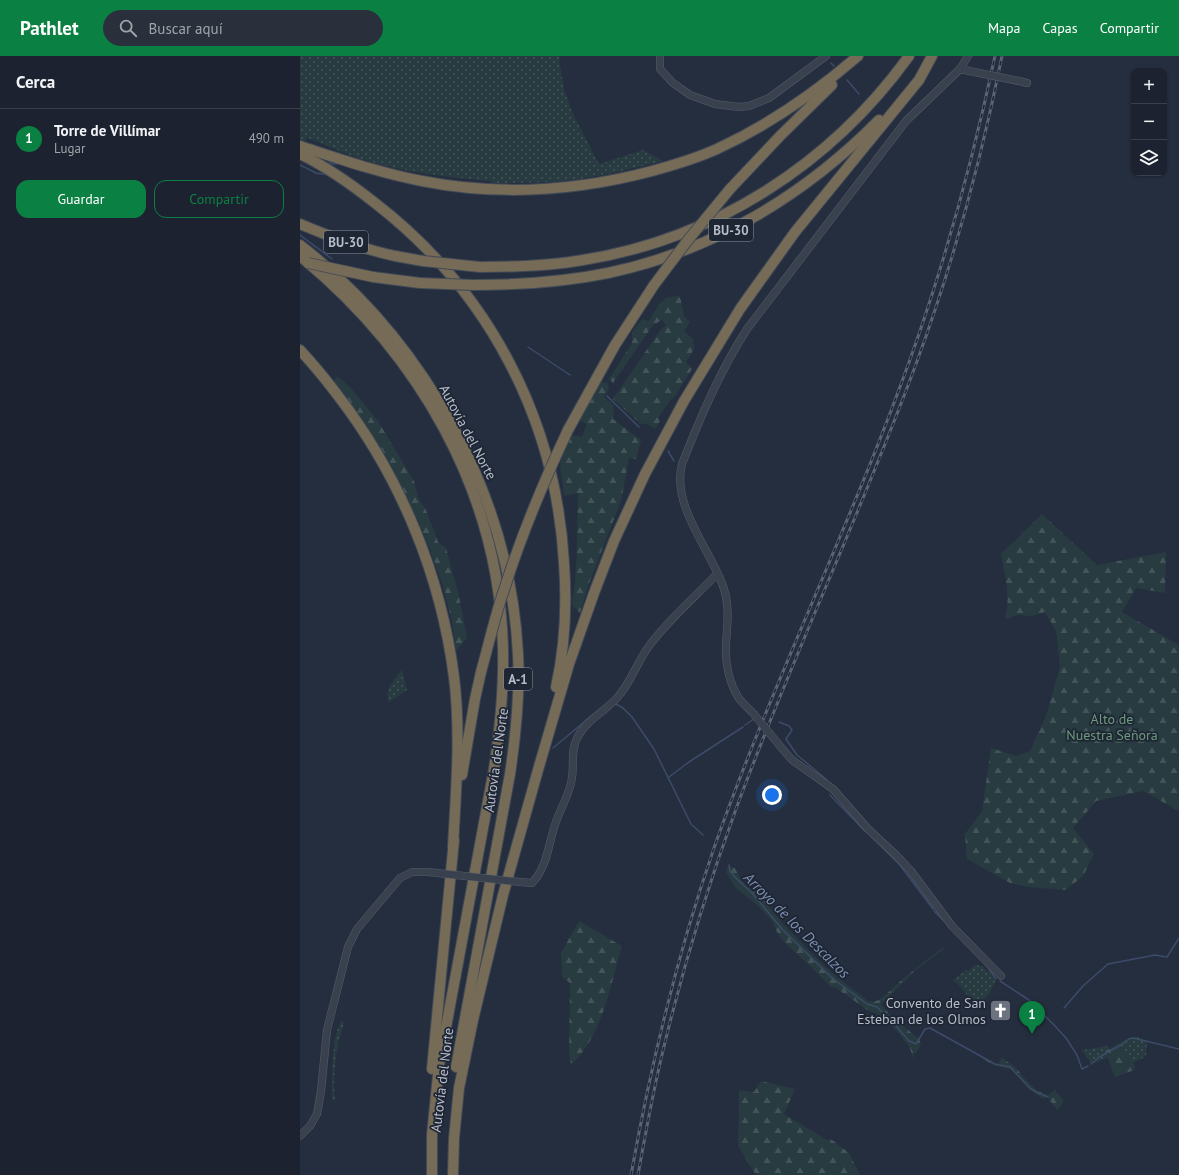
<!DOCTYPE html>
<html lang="es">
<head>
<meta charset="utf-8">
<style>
  body { margin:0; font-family:"PT Sans",sans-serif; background:#292f3b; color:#f1f3f6 }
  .controls { position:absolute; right:12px; top:12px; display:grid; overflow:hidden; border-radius:8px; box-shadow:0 1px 3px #0004 }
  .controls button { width:36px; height:36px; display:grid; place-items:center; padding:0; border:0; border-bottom:1px solid #3a3f4b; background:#1c222f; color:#f1f3f6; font:20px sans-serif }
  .you { position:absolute; left:472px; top:739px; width:14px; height:14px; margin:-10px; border:3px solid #fff; border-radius:50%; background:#1a73e8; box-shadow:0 0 0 6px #1a73e833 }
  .badge { display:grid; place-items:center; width:26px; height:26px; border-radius:50%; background:#0b8043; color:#fff; font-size:13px; font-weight:700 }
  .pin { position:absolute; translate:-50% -33px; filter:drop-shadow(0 1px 2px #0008) }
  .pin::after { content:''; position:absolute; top:21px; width:14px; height:12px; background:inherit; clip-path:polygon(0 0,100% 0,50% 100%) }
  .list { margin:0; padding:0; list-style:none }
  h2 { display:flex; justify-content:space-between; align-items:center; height:52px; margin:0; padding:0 16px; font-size:17px }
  h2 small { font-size:13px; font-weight:400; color:#a0a4aa }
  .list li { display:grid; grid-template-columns:26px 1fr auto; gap:12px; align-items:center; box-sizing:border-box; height:60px; padding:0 16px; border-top:1px solid #3a3f4b }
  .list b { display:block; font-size:15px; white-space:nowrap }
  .list p { margin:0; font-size:13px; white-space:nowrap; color:#a0a4aa }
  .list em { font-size:13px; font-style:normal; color:#a0a4aa }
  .actions { display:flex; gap:8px; padding:12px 16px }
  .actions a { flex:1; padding:9px 0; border:1px solid #0b8043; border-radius:12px; text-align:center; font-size:14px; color:#0b8043 }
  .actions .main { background:#0b8043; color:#fff }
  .icon { flex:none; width:22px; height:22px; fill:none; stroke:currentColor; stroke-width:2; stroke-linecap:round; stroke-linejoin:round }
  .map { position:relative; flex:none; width:879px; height:1119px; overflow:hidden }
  header { display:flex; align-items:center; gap:24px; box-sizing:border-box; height:56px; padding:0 20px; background:#0b8043; color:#fff }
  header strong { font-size:19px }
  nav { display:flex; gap:22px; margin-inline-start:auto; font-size:14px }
  .search { width:280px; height:36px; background:#292f3b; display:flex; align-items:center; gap:10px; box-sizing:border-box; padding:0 14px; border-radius:22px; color:#a0a4aa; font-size:15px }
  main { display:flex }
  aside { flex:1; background:#1c222f }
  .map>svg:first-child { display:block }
  .grass { fill:url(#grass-dots) }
  .forest { fill:url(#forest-firs) }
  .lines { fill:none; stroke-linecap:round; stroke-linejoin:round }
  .stream { stroke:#3b4b68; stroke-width:1.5 }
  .minor-casing { stroke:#545c6a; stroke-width:8 }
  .highway-casing { stroke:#414957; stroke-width:12 }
  .minor { stroke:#39414f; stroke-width:7 }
  .highway { stroke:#756b57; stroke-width:10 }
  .rail-casing { stroke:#5b6476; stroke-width:3 }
  .rail { stroke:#1e2634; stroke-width:1.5; stroke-dasharray:4.5; stroke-linecap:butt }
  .minor-bridge-casing { stroke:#545c6a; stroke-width:8; stroke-linecap:butt }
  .highway-bridge-casing { stroke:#414957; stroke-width:12; stroke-linecap:butt }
  .minor-bridge { stroke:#39414f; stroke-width:7 }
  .highway-bridge { stroke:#756b57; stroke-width:10 }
  .labels { text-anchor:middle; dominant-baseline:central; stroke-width:3.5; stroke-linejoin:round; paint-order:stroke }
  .shield { fill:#1e2634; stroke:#888f9d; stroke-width:1 }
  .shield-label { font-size:13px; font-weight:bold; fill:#b6bcca }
  .street-label { font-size:14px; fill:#b6bcca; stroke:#1e2634 }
  .park-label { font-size:14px; fill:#6d9a7b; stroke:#1e2634 }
  .poi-label { font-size:14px; fill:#b6bcca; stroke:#1e2634; text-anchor:end }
  .water-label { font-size:15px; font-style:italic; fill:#7d8fb1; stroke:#1e2634 }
</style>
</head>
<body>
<header>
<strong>Pathlet</strong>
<div class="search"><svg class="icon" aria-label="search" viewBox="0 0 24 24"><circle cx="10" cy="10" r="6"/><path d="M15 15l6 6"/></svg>Buscar aquí</div>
<nav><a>Mapa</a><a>Capas</a><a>Compartir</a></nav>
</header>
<main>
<aside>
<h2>Cerca<small></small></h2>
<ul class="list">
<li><span class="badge">1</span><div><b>Torre de Villímar</b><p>Lugar</p></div><em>490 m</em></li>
</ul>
<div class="actions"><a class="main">Guardar</a><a>Compartir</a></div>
</aside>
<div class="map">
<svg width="879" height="1119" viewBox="0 0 879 1119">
  <defs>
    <pattern id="grass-dots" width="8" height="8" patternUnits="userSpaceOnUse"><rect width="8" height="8" fill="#273b40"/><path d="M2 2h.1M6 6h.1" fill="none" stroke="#44555a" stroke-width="1.8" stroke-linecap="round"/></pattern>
    <pattern id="forest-firs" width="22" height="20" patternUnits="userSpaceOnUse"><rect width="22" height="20" fill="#273b40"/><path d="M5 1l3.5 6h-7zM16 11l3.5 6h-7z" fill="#44555a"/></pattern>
  </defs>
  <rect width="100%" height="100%" fill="#252e3f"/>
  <g class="grass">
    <path d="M 0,0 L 260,0 L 259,2 L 264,34 L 274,60 L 299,108 L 343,94 L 363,105 C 333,112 304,120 273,124 C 246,127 218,127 191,127 L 191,125 C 146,121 101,116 58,102 C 41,96 24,88 7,82 L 4,86 L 0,85 Z"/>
    <path d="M 102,614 L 107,634 L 89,646 C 83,634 95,623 102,614 Z"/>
    <path d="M 675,909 L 683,910 L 687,916 L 689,915 L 696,924 L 689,938 L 679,948 L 666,938 L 660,930 L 653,924 L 666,914 L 668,915 Z"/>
    <path d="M 43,964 C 45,971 39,980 38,988 C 35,1005 33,1027 35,1044 L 34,1045 L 32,1043 C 32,1027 31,974 43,964 Z"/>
    <path d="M 837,981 L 847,984 L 846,1000 L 833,1007 L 823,991 L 817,988 L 829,982 Z"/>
    <path d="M 808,990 L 809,992 L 805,995 L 808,1001 L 792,1008 L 781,994 Z"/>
  </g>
  <g class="forest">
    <path d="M 380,240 L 384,260 L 390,266 L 384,275 L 393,283 L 394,293 L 386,306 L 392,313 L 374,342 L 371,343 L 358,362 L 360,365 L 355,373 L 346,367 L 342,369 L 313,343 L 359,276 L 366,269 L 362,264 L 353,269 L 313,327 L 309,323 L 332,287 L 332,276 L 342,263 L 349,265 L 359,248 L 367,241 Z"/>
    <path d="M 37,320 L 50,331 L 78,365 L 114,425 L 118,441 L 126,454 L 138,486 L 146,492 L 159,540 L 167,582 L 156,595 L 151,561 L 143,530 L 129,491 L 118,464 L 87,402 L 63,364 L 33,327 Z"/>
    <path d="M 300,326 L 308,327 L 309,333 L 304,341 L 314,350 L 313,363 L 341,384 L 336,403 L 329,402 L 321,445 L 288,530 L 280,557 L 272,549 C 278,512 277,475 278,437 L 264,440 L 260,409 L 262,396 L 271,379 L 282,381 L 287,368 L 279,364 Z"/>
    <path d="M 742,458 L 797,509 L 866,496 L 865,537 L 836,532 L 822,556 L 879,589 L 879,755 L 843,735 L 796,745 L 773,772 L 794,798 L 783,820 L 766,834 L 728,831 L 710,827 L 667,803 L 665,778 L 682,755 L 691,692 L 716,700 L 730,695 L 746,660 L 760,611 L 756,575 L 745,556 L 732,560 L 717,559 L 705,563 C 711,542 705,519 701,498 Z"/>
    <path d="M 428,810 L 435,812 L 443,827 L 464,844 L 485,870 L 521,907 L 537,921 L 568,945 L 574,946 L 582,942 L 605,921 L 642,892 L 644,893 L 616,914 L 581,948 L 595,965 L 596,964 L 619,983 L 621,989 L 616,997 L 613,997 L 615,1006 L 609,990 L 589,966 L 579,959 L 569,955 L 536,932 L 531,931 L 511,911 L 487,889 L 478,878 L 472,865 L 455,847 L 436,832 L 426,817 Z"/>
    <path d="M 279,865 L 322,890 C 310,930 303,979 271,1009 L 269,995 L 270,927 L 262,921 L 261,897 Z"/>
    <path d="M 817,988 L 823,991 L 835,1010 L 834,1014 L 815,1021 L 805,995 Z"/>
    <path d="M 679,999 L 695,1008 L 698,1009 L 702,1001 L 705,1004 L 716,1012 L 725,1023 L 732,1030 L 738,1035 L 748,1039 L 755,1034 L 764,1045 L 757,1054 L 747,1041 L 743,1043 L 725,1030 L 711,1013 L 695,1010 L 678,1000 Z"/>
    <path d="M 461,1025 L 495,1033 L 484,1058 L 527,1084 L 531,1083 L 549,1097 L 560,1119 L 458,1119 L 453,1115 L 438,1090 L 439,1034 L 454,1036 Z"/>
  </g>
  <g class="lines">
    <g class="stream">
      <path d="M 531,7 L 534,10"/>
      <path d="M 547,24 L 559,38"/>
      <path d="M 29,106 L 33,108 L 39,108"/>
      <path d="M 0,109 L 16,117 L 28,119"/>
      <path d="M 0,179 L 32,203"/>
      <path d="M 228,291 L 270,319"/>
      <path d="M 307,340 L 339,371"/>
      <path d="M 368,395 L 374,405"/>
      <path d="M 316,648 L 323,652 L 332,661 L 354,693 L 391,768 L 403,779"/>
      <path d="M 479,666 L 489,670 L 492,674 L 486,683 L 497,699 L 527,724"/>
      <path d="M 445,669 L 454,663"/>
      <path d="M 253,692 L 290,661"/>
      <path d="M 369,721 L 389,706 L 443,671"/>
      <path d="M 530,739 L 565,775"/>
      <path d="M 572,781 L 599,808 L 633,853"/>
      <path d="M 429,809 L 430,815 L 435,821 L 452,837 L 483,874 L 532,922 L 567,948 L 577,951 L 591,964 L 609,985 L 616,988 L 625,973 L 630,972 L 695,1008 L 710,1011 L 731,1033 L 738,1037 L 748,1041"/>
      <path d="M 634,855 L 643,864"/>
      <path d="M 686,909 L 696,923"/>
      <path d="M 700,925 L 729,944 L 754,969 L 766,982 L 777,999 L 782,1013 L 788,1010"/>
      <path d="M 764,952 L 783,930 L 808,908 L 855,899 L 867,901 L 879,882"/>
      <path d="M 821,989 L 829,983 L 833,982 L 879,993"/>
      <path d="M 806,997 L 821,989"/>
      <path d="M 798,1002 L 806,997"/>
      <path d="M 791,1008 L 797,1003"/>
    </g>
    <defs>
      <g id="minor">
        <path d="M 360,0 L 360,13 L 373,27 L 390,39 L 415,48 L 439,51 L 449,50 L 469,42 L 526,0"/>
        <path d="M 660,13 L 674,16"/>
        <path d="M 719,25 L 727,27"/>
        <path d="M 453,657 C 448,652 442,647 438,641 C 429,626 425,606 426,588 C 427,570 430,552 424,533 C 412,495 371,451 382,408 C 400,362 420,315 447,273 L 606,65 L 660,13 L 668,0"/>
        <path d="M 480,690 L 492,704 L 533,733 L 568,773 L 597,800 L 611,815 L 652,870 L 701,920"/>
        <path d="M 220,826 L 232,827 C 248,810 248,788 256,766 C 260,753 268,741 271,727 C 275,712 270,696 277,682 C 286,663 309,654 321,637 C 332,623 338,605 349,590 C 368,564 395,541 417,518"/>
        <path d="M 0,1080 L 10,1070 L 17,1058 L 21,1035 L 27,974 L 48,891 L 57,873 L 100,822 L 112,816 L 128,816"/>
      </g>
      <g id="highway">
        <path d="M 0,90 C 40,103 80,117 122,125 C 198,140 277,135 352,115 C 374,109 397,102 417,93 C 469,69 515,37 558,0"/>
        <path d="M 0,98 C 27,111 51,128 75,147 C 189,235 256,364 264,507 C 267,549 265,591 256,631"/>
        <path d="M 430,133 L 481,79 L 532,29"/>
        <path d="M 0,168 C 31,181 62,193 95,200"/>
        <path d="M 0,189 C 125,286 210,439 218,598 C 220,638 216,678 210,718 L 156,1011"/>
        <path d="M 0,200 C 119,298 199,435 203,592 C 204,633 200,673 194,713 L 139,1009 L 132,1079 L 132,1119"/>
        <path d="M 180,211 C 214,211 249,210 283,204 C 415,183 531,108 609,0"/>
        <path d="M 73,221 L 120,227"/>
        <path d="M 173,229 C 218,229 264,226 308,217 C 413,195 505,139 579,64"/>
        <path d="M 0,294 C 14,309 27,325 39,341 C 101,422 141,520 154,621 C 161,677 156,734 153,791"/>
        <path d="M 268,374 L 315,289 L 354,229"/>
        <path d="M 162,719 L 175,643 L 181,616"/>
        <path d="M 132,1013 L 154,784"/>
        <path d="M 153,1119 L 154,1082 L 159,1032 L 173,964 L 203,839 L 238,714 L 269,608 L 294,537 L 314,485 L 345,418 L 384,345 L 440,253 L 495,176 L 619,24 L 632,0"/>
      </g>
    </defs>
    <use href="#minor" class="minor-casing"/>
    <use href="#highway" class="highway-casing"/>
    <use href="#minor" class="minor"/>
    <use href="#highway" class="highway"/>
    <defs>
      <g id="rail">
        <path d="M 331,1119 C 351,1008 377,899 414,792 C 477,613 564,443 624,263 C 653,177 676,89 695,0"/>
        <path d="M 338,1119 C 345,1080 352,1041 361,1003 C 381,918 406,835 436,753 C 491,603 561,458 616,308 C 653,208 681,105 702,0"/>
      </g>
    </defs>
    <use href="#rail" class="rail-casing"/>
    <use href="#rail" class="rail"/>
    <defs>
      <g id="minor-bridge">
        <path d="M 674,16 L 719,25"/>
        <path d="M 453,657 L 480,690"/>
        <path d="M 128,816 L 220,826"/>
      </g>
      <g id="highway-bridge">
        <path d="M 95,200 L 123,205 L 180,211"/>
        <path d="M 8,207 L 73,221"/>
        <path d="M 120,227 L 173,229"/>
        <path d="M 354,229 L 388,184 L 430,133"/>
        <path d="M 181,616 C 189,588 195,559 205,531 C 222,477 244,425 268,374"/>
      </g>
    </defs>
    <use href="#minor-bridge" class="minor-bridge-casing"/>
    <use href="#highway-bridge" class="highway-bridge-casing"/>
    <use href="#minor-bridge" class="minor-bridge"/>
    <use href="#highway-bridge" class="highway-bridge"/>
  </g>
  <defs>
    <symbol id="church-square" viewBox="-11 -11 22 22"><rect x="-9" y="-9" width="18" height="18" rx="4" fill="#6b7280" stroke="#1e2634"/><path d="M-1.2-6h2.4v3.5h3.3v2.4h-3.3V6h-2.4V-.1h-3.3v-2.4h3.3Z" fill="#fff"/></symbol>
  </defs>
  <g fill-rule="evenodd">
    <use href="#church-square" x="688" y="942" width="25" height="25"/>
  </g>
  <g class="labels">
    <g class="shield">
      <rect x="409" y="163" width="44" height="22" rx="3"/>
      <rect x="24" y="175" width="44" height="22" rx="3"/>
      <rect x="204" y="612" width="28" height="22" rx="3"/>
    </g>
    <g class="shield-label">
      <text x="431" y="174">BU-30</text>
      <text x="46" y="186">BU-30</text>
      <text x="218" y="623">A-1</text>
    </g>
    <g class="street-label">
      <text transform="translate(168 376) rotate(62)">Autovía del Norte</text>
      <text transform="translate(196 704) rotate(-82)">Autovía del Norte</text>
      <text transform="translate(142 1024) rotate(-83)">Autovía del Norte</text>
    </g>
    <g class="park-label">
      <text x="812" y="663">Alto de<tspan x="812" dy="16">Nuestra Señora</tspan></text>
    </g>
    <g class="poi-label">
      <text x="686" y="947">Convento de San<tspan x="686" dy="16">Esteban de los Olmos</tspan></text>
    </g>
    <g class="water-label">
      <text transform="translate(497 869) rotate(45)">Arroyo de los Descalzos</text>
    </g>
  </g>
</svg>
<div class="controls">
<button>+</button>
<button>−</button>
<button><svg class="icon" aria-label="layers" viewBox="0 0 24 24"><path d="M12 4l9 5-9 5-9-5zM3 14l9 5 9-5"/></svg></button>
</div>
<div class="you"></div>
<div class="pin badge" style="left:732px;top:978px">1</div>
</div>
</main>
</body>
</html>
